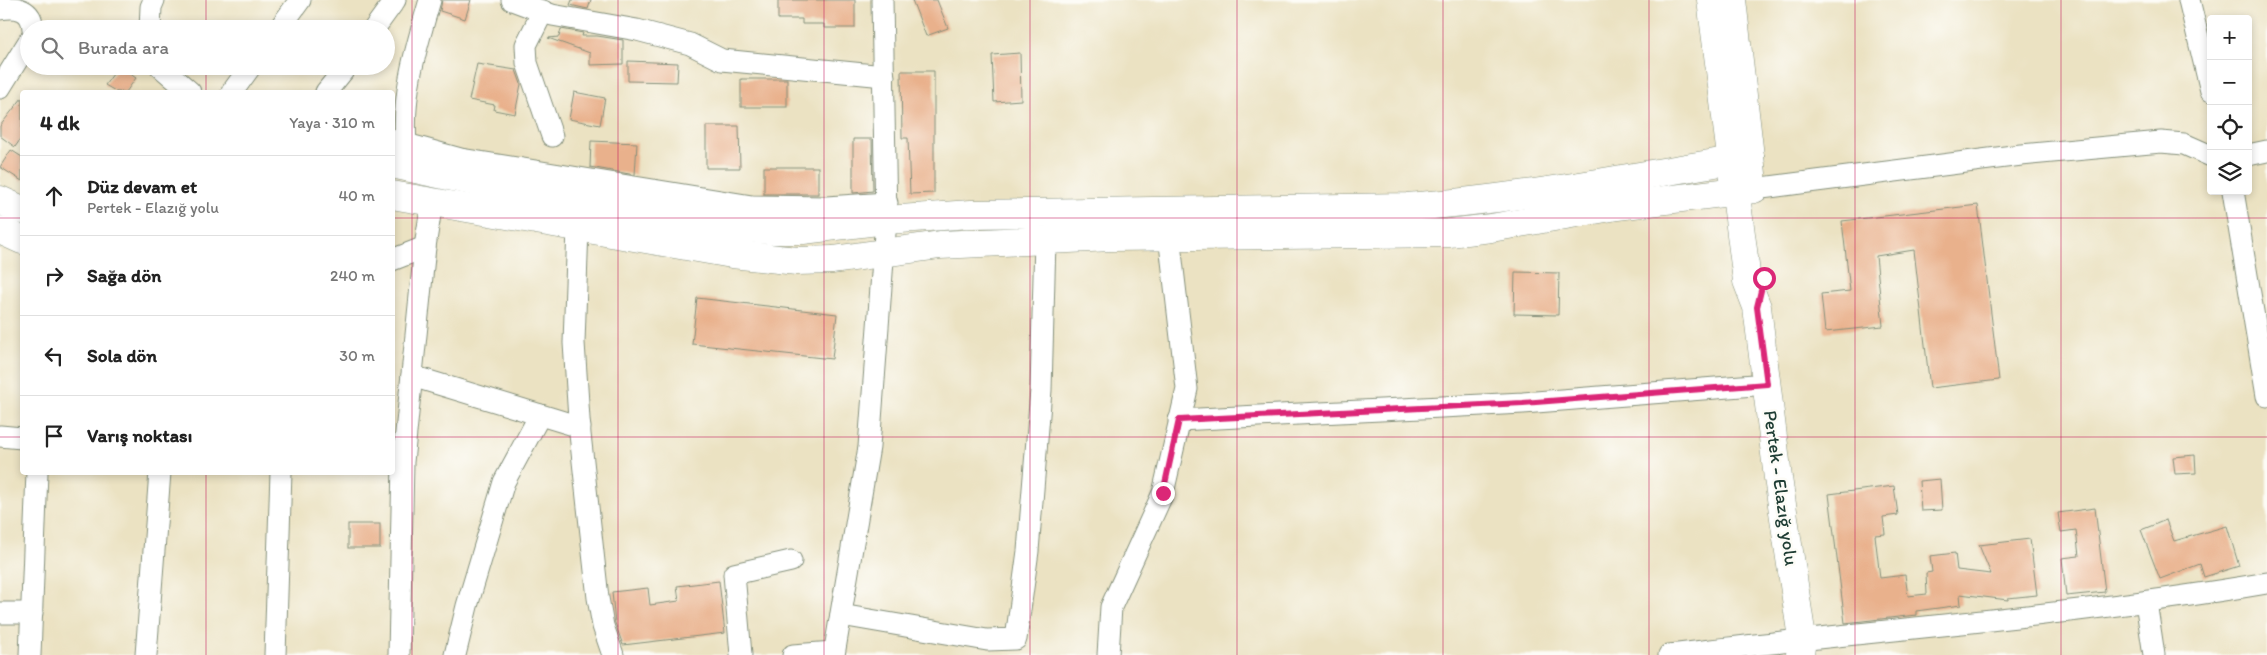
<!DOCTYPE html>
<html lang="tr">
<head>
<meta charset="utf-8">
<style>
  body { margin:0; font-family:Itim,sans-serif; background:#f2f2f2; color:#222 }
  .controls { position:absolute; right:15px; top:15px; display:grid; overflow:hidden; border-radius:5px; box-shadow:0 2px 8px #0003 }
  .controls button { width:45px; height:45px; display:grid; place-items:center; padding:0; border:0; border-bottom:1px solid #e0e0e0; background:#fff; color:#222; font:25px sans-serif }
  .stop { position:absolute; width:15px; height:15px; margin:-11px; border:4px solid #db2777; border-radius:50%; background:#fff }
  .stop.end { background:#db2777; border-color:#fff; box-shadow:0 1px 5px #0008 }
  .list { margin:0; padding:0; list-style:none }
  h2 { display:flex; justify-content:space-between; align-items:center; height:65px; margin:0; padding:0 20px; font-size:21px }
  h2 small { font-size:16px; font-weight:400; color:#767676 }
  .list li { display:grid; grid-template-columns:32px 1fr auto; gap:15px; align-items:center; box-sizing:border-box; height:80px; padding:0 20px; border-top:1px solid #e0e0e0 }
  .list b { display:block; font-size:19px; white-space:nowrap }
  .list p { margin:0; font-size:16px; white-space:nowrap; color:#767676 }
  .list em { font-size:16px; font-style:normal; color:#767676 }
  .icon { flex:none; width:28px; height:28px; fill:none; stroke:currentColor; stroke-width:2; stroke-linecap:round; stroke-linejoin:round }
  .map { position:relative; flex:none; width:2267px; height:655px; overflow:hidden }
  .search { position:absolute; background:#fff; box-shadow:0 2px 8px #0003; left:20px; top:20px; width:375px; height:55px; display:flex; align-items:center; gap:12px; box-sizing:border-box; padding:0 18px; border-radius:28px; color:#767676; font-size:19px }
  .panel { position:absolute; background:#fff; box-shadow:0 2px 8px #0003; left:20px; top:90px; width:375px; height:385px; border-radius:5px }
  .map>svg:first-child { display:block }
  .building { fill:#e9b18c }
  .lines { fill:none; stroke-linecap:round; stroke-linejoin:round }
  .minor-casing { stroke:#85907b; stroke-width:23 }
  .major-casing { stroke:#85907b; stroke-width:29 }
  .minor { stroke:#fff; stroke-width:21 }
  .major { stroke:#fff; stroke-width:28 }
  .route { stroke:#db2777; stroke-width:6 }
  .grid { fill:none; stroke:#c2185b; stroke-width:1; stroke-opacity:0.55 }
  .labels { text-anchor:middle; dominant-baseline:central; stroke-width:5; stroke-linejoin:round; paint-order:stroke }
  .street-label { font-size:19px; fill:#1f3d34; stroke:#fdfcf7 }
</style>
</head>
<body>
<div class="map">
<svg width="2267" height="655" viewBox="0 0 2267 655">
  <rect width="100%" height="100%" fill="#fdfcf7"/>
  <filter id="ink" filterUnits="userSpaceOnUse"><feTurbulence type="fractalNoise" baseFrequency=".02" numOctaves="2"/><feDisplacementMap in="SourceGraphic" scale="10" xChannelSelector="R" yChannelSelector="G"/><feConvolveMatrix kernelMatrix="1 2 1 2 8 2 1 2 1" color-interpolation-filters="sRGB"/></filter>
  <filter id="wash" filterUnits="userSpaceOnUse"><feTurbulence type="fractalNoise" baseFrequency=".0096" numOctaves="4" result="noise"/><feDisplacementMap in="SourceGraphic" scale="20" xChannelSelector="R" yChannelSelector="G"/><feGaussianBlur stdDeviation="1.12" result="paint"/><feColorMatrix in="noise" values="0 0 0 0 0 0 0 0 0 0 0 0 0 0 0 0 0 1.4 0 .05"/><feComposite in="paint" operator="in"/></filter>
  <g filter="url(#wash)">
    <rect width="100%" height="100%" fill="#ebe2c2"/>
    <g id="blocks">
      <g class="building">
        <path d="M 442,0 L 471,0 L 465,19 L 440,11 Z"/>
        <path d="M 572,0 L 591,0 L 588,9 L 570,5 Z"/>
        <path d="M 778,0 L 855,0 L 855,28 L 824,28 L 824,24 L 802,24 L 802,19 L 778,19 Z"/>
        <path d="M 912,0 L 937,0 L 948,28 L 926,36 Z"/>
        <path d="M 561,29 L 583,33 L 582,36 L 597,36 L 623,40 L 623,64 L 590,65 L 590,53 L 548,38 L 559,37 Z"/>
        <path d="M 1020,53 L 1021,100 L 994,102 L 992,55 Z"/>
        <path d="M 628,61 L 678,63 L 677,82 L 628,81 Z"/>
        <path d="M 477,64 L 516,70 L 521,84 L 515,114 L 494,110 L 495,105 L 469,100 Z"/>
        <path d="M 119,66 L 136,78 L 126,92 L 117,92 L 105,85 Z"/>
        <path d="M 901,71 L 934,71 L 934,193 L 910,194 L 908,138 L 902,138 Z"/>
        <rect x="741" y="79" width="46" height="28"/>
        <path d="M 574,92 L 605,98 L 600,125 L 569,119 Z"/>
        <path d="M 22,98 L 22,137 L 15,147 L 0,136 L 0,126 Z"/>
        <path d="M 706,126 L 739,126 L 740,168 L 706,168 Z"/>
        <path d="M 853,139 L 872,139 L 873,191 L 853,193 Z"/>
        <path d="M 591,141 L 637,143 L 635,175 L 590,167 Z"/>
        <path d="M 11,150 L 22,157 L 22,181 L 0,167 Z"/>
        <rect x="764" y="167" width="54" height="27"/>
        <path d="M 1978,205 L 1999,380 L 1930,388 L 1914,250 L 1876,256 L 1883,326 L 1825,332 L 1821,294 L 1850,291 L 1842,221 Z"/>
        <path d="M 1515,272 L 1559,273 L 1558,315 L 1514,314 Z"/>
        <path d="M 697,298 L 837,314 L 832,359 L 692,344 Z"/>
        <path d="M 2195,455 L 2196,473 L 2175,474 L 2173,457 Z"/>
        <path d="M 1940,479 L 1942,510 L 1921,511 L 1919,481 Z"/>
        <path d="M 1894,486 L 1898,515 L 1883,517 L 1885,534 L 1875,535 L 1880,578 L 1905,575 L 1908,596 L 1927,594 L 1926,573 L 1932,572 L 1930,556 L 1955,553 L 1957,570 L 1991,574 L 1979,545 L 2030,539 L 2037,595 L 2008,598 L 2008,600 L 1960,594 L 1961,605 L 1916,611 L 1916,615 L 1845,623 L 1829,494 Z"/>
        <path d="M 2095,508 L 2105,592 L 2066,596 L 2062,558 L 2079,556 L 2076,530 L 2061,532 L 2058,513 Z"/>
        <path d="M 2166,520 L 2174,541 L 2227,526 L 2239,566 L 2204,577 L 2200,564 L 2160,579 L 2141,530 Z"/>
        <rect x="348" y="524" width="32" height="24"/>
        <path d="M 719,581 L 725,633 L 623,645 L 615,623 L 612,592 L 648,588 L 650,605 L 679,601 L 677,586 Z"/>
      </g>
    </g>
  </g>
  <g filter="url(#ink)">
    <use href="#blocks" fill-opacity="0" stroke="#85907b" stroke-width="1"/>
    <g class="lines">
      <defs>
        <g id="minor">
          <path d="M 512,0 L 552,15 L 637,30 L 690,44 L 722,60 L 884,76"/>
          <path d="M 2189,0 L 2211,91"/>
          <path d="M 0,9 C 17,6 32,9 33,29"/>
          <path d="M 543,11 L 526,45 L 527,63 L 552,136"/>
          <path d="M 150,29 L 151,7 L 154,0"/>
          <path d="M 279,29 L 300,0"/>
          <path d="M 374,29 L 395,0"/>
          <path d="M 160,66 L 190,92"/>
          <path d="M 0,88 L 29,41"/>
          <path d="M 232,92 L 251,66"/>
          <path d="M 326,92 L 347,66"/>
          <path d="M 392,140 L 461,159 L 752,206 L 827,207 L 887,203"/>
          <path d="M 406,143 C 402,93 416,48 430,0"/>
          <path d="M 2248,155 L 2267,151"/>
          <path d="M 1754,189 L 2021,155 L 2161,142 L 2184,144 L 2211,156"/>
          <path d="M 2233,191 L 2267,396"/>
          <path d="M 578,227 L 574,343 L 580,434 L 598,598 L 603,626 L 613,655"/>
          <path d="M 392,260 L 425,247"/>
          <path d="M 412,376 L 580,427"/>
          <path d="M 1179,420 L 1523,403 L 1767,384"/>
          <path d="M 0,436 L 22,438"/>
          <path d="M 2146,602 L 2154,655"/>
          <path d="M 0,613 L 32,613"/>
          <path d="M 841,615 L 987,640 L 1016,639 L 1028,551 L 1041,390 L 1045,240"/>
          <path d="M 30,655 L 37,472"/>
          <path d="M 146,655 L 160,472"/>
          <path d="M 275,655 L 281,472"/>
          <path d="M 399,655 L 403,462 L 425,247 L 432,202"/>
          <path d="M 455,655 L 467,606 L 504,482 L 540,415"/>
          <path d="M 741,655 L 734,574 L 791,561"/>
          <path d="M 793,655 L 834,652"/>
          <path d="M 834,655 L 869,447 L 886,220 L 882,0"/>
          <path d="M 1108,655 L 1111,607 L 1163,493 L 1187,389 L 1169,235"/>
          <path d="M 1669,655 C 1868,630 2069,617 2267,583"/>
        </g>
        <g id="major">
          <path d="M 1711,0 L 1747,281 L 1757,307 L 1778,478 L 1802,638 L 1800,655"/>
          <path d="M 1732,0 L 1752,174"/>
          <path d="M 392,164 L 533,194 L 735,227 L 768,230 L 803,230 L 886,220 L 971,214 L 1407,207 C 1522,199 1636,176 1750,157"/>
          <path d="M 392,195 L 732,254 L 797,261 L 833,260 L 940,245 L 1112,237 L 1449,233 L 1491,228 L 1617,206 L 1754,189"/>
          <path d="M 0,200 L 22,210"/>
          <path d="M 0,230 L 22,240"/>
        </g>
      </defs>
      <use href="#minor" class="minor-casing"/>
      <use href="#major" class="major-casing"/>
      <use href="#minor" class="minor"/>
      <use href="#major" class="major"/>
    </g>
  </g>
  <g class="lines" filter="url(#ink)">
    <path class="route" d="M 1163,493 L 1179,420 L 1523,403 L 1767,384 L 1757,307 L 1764,278"/>
  </g>
  <path class="grid" d="M 206,0 L 206,29M 412,0 L 412,655M 618,0 L 618,655M 824,0 L 824,655M 1030,0 L 1030,655M 1237,0 L 1237,655M 1443,0 L 1443,655M 1649,0 L 1649,655M 1855,0 L 1855,655M 2061,0 L 2061,655M 206,66 L 206,92M 0,218 L 22,218M 392,218 L 2267,218M 0,437 L 22,437M 392,437 L 2267,437M 206,472 L 206,655"/>
  <g class="labels">
    <g class="street-label">
      <text transform="translate(1781 488) rotate(82)">Pertek - Elazığ yolu</text>
    </g>
  </g>
</svg>
<div class="controls">
<button>+</button>
<button>−</button>
<button><svg class="icon" aria-label="locate" viewBox="0 0 24 24"><circle cx="12" cy="12" r="6"/><path d="M12 2v4M12 18v4M2 12h4M18 12h4"/></svg></button>
<button><svg class="icon" aria-label="layers" viewBox="0 0 24 24"><path d="M12 4l9 5-9 5-9-5zM3 14l9 5 9-5"/></svg></button>
</div>
<div class="stop" style="left:1764px;top:278px"></div>
<div class="stop end" style="left:1163px;top:493px"></div>
<div class="search"><svg class="icon" aria-label="search" viewBox="0 0 24 24"><circle cx="10" cy="10" r="6"/><path d="M15 15l6 6"/></svg>Burada ara</div>
<section class="panel">
<h2>4 dk<small>Yaya · 310 m</small></h2>
<ul class="list">
<li><svg class="icon" aria-label="ahead" viewBox="0 0 24 24"><path d="M12 20V5M6 11l6-6 6 6"/></svg><div><b>Düz devam et</b><p>Pertek - Elazığ yolu</p></div><em>40 m</em></li>
<li><svg class="icon" aria-label="right" viewBox="0 0 24 24"><path d="M7 20v-9h11M14 6l5 5-5 5"/></svg><div><b>Sağa dön</b></div><em>240 m</em></li>
<li><svg class="icon" aria-label="left" viewBox="0 0 24 24"><path d="M17 20v-9H6M10 6l-5 5 5 5"/></svg><div><b>Sola dön</b></div><em>30 m</em></li>
<li><svg class="icon" aria-label="arrive" viewBox="0 0 24 24"><path d="M6 21V4h12l-3 4 3 4H6"/></svg><div><b>Varış noktası</b></div></li>
</ul>
</section>
</div>
</body>
</html>
